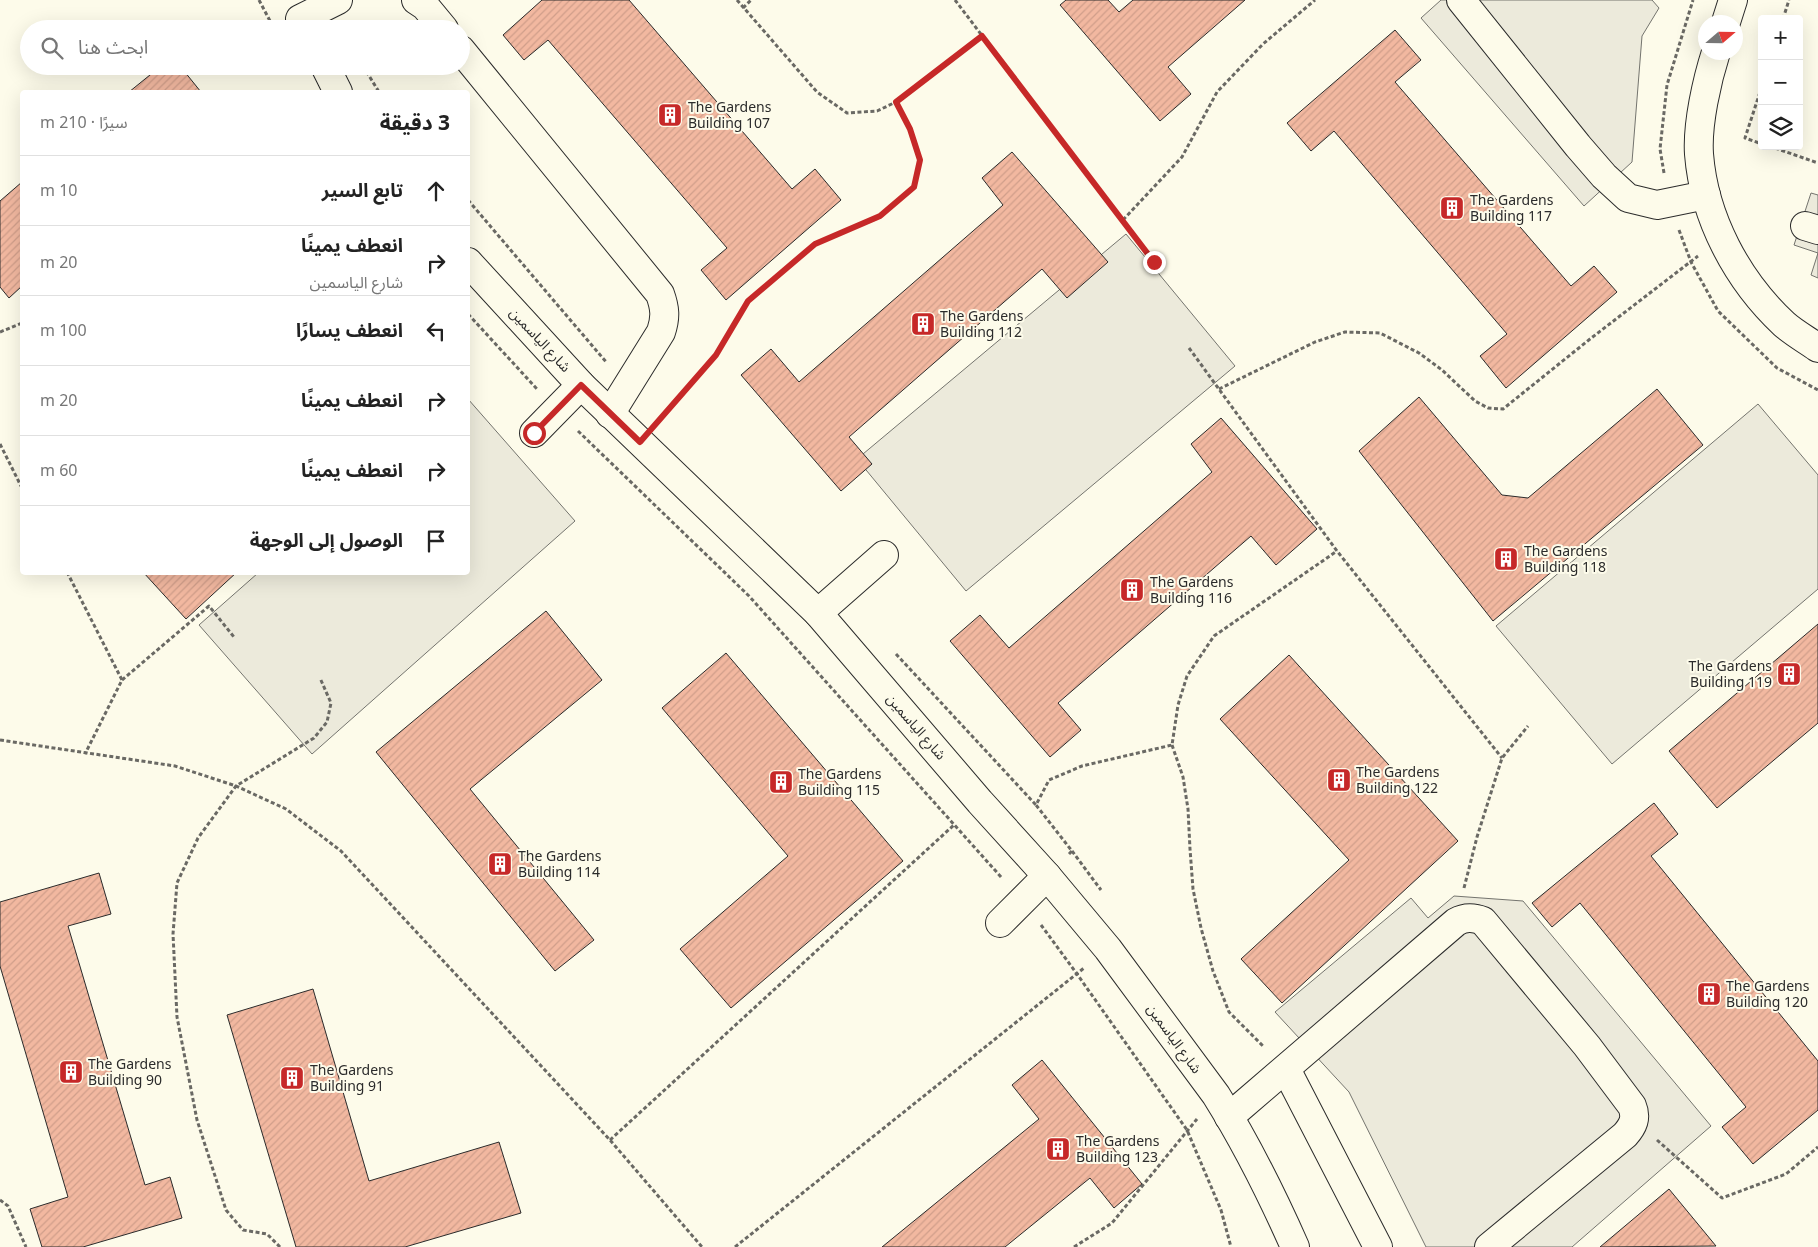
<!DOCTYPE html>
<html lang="ar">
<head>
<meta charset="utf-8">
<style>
  body { margin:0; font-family:Georgia,"Noto Sans Arabic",serif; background:#f6f6f6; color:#222; direction:rtl }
  .controls { position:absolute; right:15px; top:15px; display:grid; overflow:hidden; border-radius:5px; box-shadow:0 5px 20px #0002 }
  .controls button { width:45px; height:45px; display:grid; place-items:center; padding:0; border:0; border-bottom:1px solid #e0e0e0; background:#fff; color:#222; font:25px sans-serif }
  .compass { position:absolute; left:1698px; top:15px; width:45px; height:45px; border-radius:50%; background:#fff; box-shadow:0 5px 20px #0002; rotate:70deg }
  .stop { position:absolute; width:15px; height:15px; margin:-11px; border:4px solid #c62828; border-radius:50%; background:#fff }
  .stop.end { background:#c62828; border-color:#fff; box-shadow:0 1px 5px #0008 }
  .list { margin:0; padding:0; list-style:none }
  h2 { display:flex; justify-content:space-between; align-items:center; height:65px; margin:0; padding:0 20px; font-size:21px }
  h2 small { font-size:16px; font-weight:400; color:#767676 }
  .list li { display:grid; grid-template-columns:32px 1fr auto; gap:15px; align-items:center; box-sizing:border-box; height:70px; padding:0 20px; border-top:1px solid #e0e0e0 }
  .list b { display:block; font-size:19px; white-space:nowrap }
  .list p { margin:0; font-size:16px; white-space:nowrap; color:#767676 }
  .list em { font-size:16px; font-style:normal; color:#767676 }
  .icon { flex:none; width:28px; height:28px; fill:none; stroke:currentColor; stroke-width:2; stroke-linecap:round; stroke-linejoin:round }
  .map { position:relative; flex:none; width:1818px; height:1247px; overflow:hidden; direction:ltr }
  .search { position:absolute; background:#fff; box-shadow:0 5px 20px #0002; left:20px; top:20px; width:450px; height:55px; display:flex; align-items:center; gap:12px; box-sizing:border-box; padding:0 18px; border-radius:28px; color:#767676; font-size:19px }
  .panel { position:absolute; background:#fff; box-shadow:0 5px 20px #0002; left:20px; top:90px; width:450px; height:485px; border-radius:5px; direction:rtl }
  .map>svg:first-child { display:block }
  .parking { fill:#eceadb; stroke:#74746e }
  .building { fill:url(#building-hatch); stroke:#2b2b2b }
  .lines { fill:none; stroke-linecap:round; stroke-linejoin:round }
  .minor-casing { stroke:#2b2b2b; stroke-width:30 }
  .path { stroke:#6a6964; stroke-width:3; stroke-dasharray:4 2.5; stroke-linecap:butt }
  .minor { stroke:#fdfbea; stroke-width:28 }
  .route { stroke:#c62828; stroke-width:6 }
  .labels { text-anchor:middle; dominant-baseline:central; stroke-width:4; stroke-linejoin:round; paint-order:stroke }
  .poi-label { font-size:14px; fill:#2b2b2b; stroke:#fdfbea; text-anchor:start }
  .street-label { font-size:14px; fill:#2b2b2b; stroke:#fdfbea }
</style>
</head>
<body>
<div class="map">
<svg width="1818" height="1247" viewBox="0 0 1818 1247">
  <defs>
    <pattern id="building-hatch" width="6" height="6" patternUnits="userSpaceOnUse" patternTransform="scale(1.25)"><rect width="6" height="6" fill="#f2b8a0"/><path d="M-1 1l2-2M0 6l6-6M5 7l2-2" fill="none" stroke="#d09e8a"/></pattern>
  </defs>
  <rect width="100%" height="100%" fill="#fdfbea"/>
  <g class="parking">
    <path d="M 1441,0 L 1652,0 L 1659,8 L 1642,36 L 1632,162 L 1584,206 L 1421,18 Z"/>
    <path d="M 1811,193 L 1818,195 L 1818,278 L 1811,275 L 1818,253 L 1794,245 Z"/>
    <path d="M 1126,234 L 1235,366 L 966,591 L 857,459 Z"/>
    <path d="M 468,399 L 575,521 L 312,754 L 199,625 L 258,573 L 468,572 Z"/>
    <path d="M 1758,404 L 1818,475 L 1818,589 L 1612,764 L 1496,626 Z"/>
    <path d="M 1454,896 L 1523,901 L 1711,1126 L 1572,1247 L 1426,1247 L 1349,1092 L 1275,1012 L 1411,898 L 1428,918 Z"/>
  </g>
  <g class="building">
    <path d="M 542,0 L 629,0 L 792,189 L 815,169 L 841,200 L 726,300 L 701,270 L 727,248 L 548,40 L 524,60 L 503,35 Z"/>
    <path d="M 1066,0 L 1108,0 L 1119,12 L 1133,0 L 1245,0 L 1168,67 L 1191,94 L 1160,121 L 1060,5 Z"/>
    <path d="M 1395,30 L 1421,60 L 1395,82 L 1571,286 L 1594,266 L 1617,292 L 1506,388 L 1480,356 L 1507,334 L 1334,131 L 1311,151 L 1287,123 Z"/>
    <path d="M 161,66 L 180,66 L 201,92 L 129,92 Z"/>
    <path d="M 1012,152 L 1108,262 L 1067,298 L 1042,269 L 849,437 L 872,464 L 841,491 L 741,375 L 771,349 L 799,382 L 1003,205 L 982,178 Z"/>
    <path d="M 22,182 L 22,286 L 9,298 L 0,287 L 0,201 Z"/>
    <path d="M 1657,389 L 1703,445 L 1493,621 L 1359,451 L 1419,397 L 1502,495 L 1528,498 Z"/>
    <path d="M 1221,418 L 1317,529 L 1276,565 L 1251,536 L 1058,703 L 1081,730 L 1050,757 L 950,641 L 980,615 L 1009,648 L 1212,472 L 1191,444 Z"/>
    <path d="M 143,572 L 237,572 L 186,619 Z"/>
    <path d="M 546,611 L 602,680 L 470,789 L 594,940 L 555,971 L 376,752 Z"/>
    <path d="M 1818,624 L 1818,723 L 1717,808 L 1669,751 Z"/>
    <path d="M 726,653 L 903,861 L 731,1008 L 680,949 L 788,856 L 662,708 Z"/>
    <path d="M 1289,655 L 1458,841 L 1282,1003 L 1241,959 L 1349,860 L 1220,719 Z"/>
    <path d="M 1654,803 L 1678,834 L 1651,856 L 1818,1061 L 1818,1110 L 1753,1164 L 1722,1127 L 1746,1107 L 1580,903 L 1552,927 L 1532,903 Z"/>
    <path d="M 99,873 L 111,914 L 68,926 L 145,1185 L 170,1177 L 182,1218 L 83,1247 L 42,1247 L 30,1209 L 68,1197 L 0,966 L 0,902 Z"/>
    <path d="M 313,989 L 369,1181 L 499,1142 L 521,1213 L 405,1247 L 296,1247 L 227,1015 Z"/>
    <path d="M 1042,1060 L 1142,1184 L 1114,1208 L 1090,1178 L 1005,1247 L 882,1247 L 1039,1119 L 1012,1085 Z"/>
    <path d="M 1669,1189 L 1716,1246 L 1600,1247 Z"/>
  </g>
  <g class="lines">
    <defs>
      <g id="minor">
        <path d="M 416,0 L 425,6 L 444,29"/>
        <path d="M 1461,0 L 1578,146 L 1604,176 L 1628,198 L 1657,205 L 1706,195"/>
        <path d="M 300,19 L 338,0"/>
        <path d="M 1726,22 L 1733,0"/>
        <path d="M 461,50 L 660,294 C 665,308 666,317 661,332 L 610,414"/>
        <path d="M 1716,52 C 1707,80 1697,124 1699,154 C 1704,218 1737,280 1784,324 C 1794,333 1807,340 1818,348"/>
        <path d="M 325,66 L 338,92"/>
        <path d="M 1805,226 L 1818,230"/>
        <path d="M 468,262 L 581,385 L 818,613 L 980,802 L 1047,876 L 1108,949 L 1216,1095 C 1246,1143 1272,1195 1295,1247"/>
        <path d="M 534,433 L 581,385"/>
        <path d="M 818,613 L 884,555"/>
        <path d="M 1000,923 L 1047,876"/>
        <path d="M 1286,1069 L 1378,1247"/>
        <path d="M 1229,1117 L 1456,922 C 1465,917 1473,917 1483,921 L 1587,1046 L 1632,1106 C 1637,1118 1633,1126 1625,1135 L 1489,1247"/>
      </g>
    </defs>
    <use href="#minor" class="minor-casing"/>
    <g class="path">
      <path d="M 259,0 L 270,21"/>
      <path d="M 737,0 L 817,92 L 847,113 L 877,111 L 896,102 L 982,36"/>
      <path d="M 955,0 L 1154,262"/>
      <path d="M 743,8 L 751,0"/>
      <path d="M 1783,19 L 1789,0"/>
      <path d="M 363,66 L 379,92"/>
      <path d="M 1762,86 L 1745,138 L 1762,144"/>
      <path d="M 1769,146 L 1818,163"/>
      <path d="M 1664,173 L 1660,149 L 1667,85 L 1693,0"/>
      <path d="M 468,200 L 607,363"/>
      <path d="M 1123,220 L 1182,157 L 1217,92 L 1263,44 L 1315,0"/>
      <path d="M 1679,230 L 1691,262 L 1718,311 L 1777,368 L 1818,390"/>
      <path d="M 468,314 L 537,389"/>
      <path d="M 0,332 L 22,323"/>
      <path d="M 1189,348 L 1337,551 L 1502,758"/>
      <path d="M 1219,389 L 1315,342 L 1345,332 L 1380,333 L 1419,353 L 1442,370 L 1475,401 L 1488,408 L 1503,409 L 1590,339 L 1698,256"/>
      <path d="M 660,419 L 716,355 L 748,301 L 815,244 L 880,217 L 914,187 L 920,160 L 910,129 L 896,102"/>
      <path d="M 578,431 L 749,596 L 1002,878"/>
      <path d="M 0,444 L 22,488"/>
      <path d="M 67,572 L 122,680 L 85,754"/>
      <path d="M 896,654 L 1036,805"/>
      <path d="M 122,680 L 209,606 L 234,637"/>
      <path d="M 0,740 L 175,766 L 236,786 L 286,809 L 341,851 L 610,1140 L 702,1247"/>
      <path d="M 1172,745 L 1183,777 L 1188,809 L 1190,849 L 1193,889 L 1201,928 L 1213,971 L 1229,1012 L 1264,1047"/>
      <path d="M 1072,851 L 1101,890"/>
      <path d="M 1069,854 L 1072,851 L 1036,805 L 1049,780 L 1082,766 L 1172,745 L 1178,705 L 1187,676 L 1214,636 L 1337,551"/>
      <path d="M 1464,888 L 1477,837 L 1502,758 L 1528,726"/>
      <path d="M 1041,925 L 1077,974 L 1187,1130 L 1221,1210 L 1231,1247"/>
      <path d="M 610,1140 L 955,824"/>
      <path d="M 1657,1140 L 1722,1198 L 1786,1174 L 1818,1147"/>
      <path d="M 0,1200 L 8,1206 L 26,1247"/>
      <path d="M 280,1247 L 267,1234 L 243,1230 L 226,1210 L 197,1120 L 177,1017 L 173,934 L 177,883 L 198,838 L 236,786 L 314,738 L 327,722 L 331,703 L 320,678"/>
      <path d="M 735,1247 L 1084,968"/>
      <path d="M 1074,1247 L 1112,1223 L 1197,1119"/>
    </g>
    <use href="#minor" class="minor"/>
  </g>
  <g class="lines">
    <path class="route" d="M 534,433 L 581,385 L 640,442 L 716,355 L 748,301 L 815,244 L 880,216 L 914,187 L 920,160 L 910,129 L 896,102 L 982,36 L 1154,262"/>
  </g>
  <defs>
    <symbol id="building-square" viewBox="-11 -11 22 22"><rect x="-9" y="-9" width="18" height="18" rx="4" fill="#c62828" stroke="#fdfbea"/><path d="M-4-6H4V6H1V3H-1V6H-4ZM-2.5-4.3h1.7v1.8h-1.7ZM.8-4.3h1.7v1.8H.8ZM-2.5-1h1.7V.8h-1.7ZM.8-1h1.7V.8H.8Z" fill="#fff"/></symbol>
  </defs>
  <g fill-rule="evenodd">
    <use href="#building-square" x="656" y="101" width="28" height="28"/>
    <use href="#building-square" x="1438" y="194" width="28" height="28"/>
    <use href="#building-square" x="909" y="310" width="28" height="28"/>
    <use href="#building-square" x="1492" y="545" width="28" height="28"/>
    <use href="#building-square" x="1118" y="576" width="28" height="28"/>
    <use href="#building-square" x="1775" y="660" width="28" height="28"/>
    <use href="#building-square" x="1325" y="766" width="28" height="28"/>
    <use href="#building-square" x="767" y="768" width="28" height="28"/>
    <use href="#building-square" x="486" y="850" width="28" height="28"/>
    <use href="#building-square" x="1695" y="980" width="28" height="28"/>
    <use href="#building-square" x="57" y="1058" width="28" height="28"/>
    <use href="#building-square" x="278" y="1064" width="28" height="28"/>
    <use href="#building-square" x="1044" y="1135" width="28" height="28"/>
  </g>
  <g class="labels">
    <g class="poi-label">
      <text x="688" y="107">The Gardens<tspan x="688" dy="16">Building 107</tspan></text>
      <text x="1470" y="200">The Gardens<tspan x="1470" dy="16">Building 117</tspan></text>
      <text x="940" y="316">The Gardens<tspan x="940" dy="16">Building 112</tspan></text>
      <text x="1524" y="551">The Gardens<tspan x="1524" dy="16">Building 118</tspan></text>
      <text x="1150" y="582">The Gardens<tspan x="1150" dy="16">Building 116</tspan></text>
      <text x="1772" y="666" text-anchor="end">The Gardens<tspan x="1772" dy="16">Building 119</tspan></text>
      <text x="1356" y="772">The Gardens<tspan x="1356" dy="16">Building 122</tspan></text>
      <text x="798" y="774">The Gardens<tspan x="798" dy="16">Building 115</tspan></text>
      <text x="518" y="856">The Gardens<tspan x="518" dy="16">Building 114</tspan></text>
      <text x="1726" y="986">The Gardens<tspan x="1726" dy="16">Building 120</tspan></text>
      <text x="88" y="1064">The Gardens<tspan x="88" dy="16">Building 90</tspan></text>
      <text x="310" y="1070">The Gardens<tspan x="310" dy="16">Building 91</tspan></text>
      <text x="1076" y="1141">The Gardens<tspan x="1076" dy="16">Building 123</tspan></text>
    </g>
    <g class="street-label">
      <text transform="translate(540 340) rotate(47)">شارع الياسمين</text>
      <text transform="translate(916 727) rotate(49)">شارع الياسمين</text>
      <text transform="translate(1174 1039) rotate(54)">شارع الياسمين</text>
    </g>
  </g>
</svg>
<div class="controls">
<button>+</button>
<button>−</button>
<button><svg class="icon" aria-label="layers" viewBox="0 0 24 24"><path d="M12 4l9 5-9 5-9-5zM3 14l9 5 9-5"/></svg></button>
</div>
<svg class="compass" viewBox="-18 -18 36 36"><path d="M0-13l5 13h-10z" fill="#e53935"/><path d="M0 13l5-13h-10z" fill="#767676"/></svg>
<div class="stop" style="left:534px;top:433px"></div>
<div class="stop end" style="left:1154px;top:262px"></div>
<div class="search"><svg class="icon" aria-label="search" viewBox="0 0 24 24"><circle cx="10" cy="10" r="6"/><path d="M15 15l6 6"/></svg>ابحث هنا</div>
<section class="panel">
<h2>3 دقيقة<small>سيرًا · 210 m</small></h2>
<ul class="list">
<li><svg class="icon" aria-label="ahead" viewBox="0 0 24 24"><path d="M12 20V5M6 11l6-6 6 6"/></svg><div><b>تابع السير</b></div><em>10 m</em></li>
<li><svg class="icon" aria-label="right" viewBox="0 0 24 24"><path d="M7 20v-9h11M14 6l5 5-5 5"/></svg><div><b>انعطف يمينًا</b><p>شارع الياسمين</p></div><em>20 m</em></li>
<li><svg class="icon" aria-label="left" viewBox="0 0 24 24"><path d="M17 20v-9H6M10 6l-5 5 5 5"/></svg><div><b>انعطف يسارًا</b></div><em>100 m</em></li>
<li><svg class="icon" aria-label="right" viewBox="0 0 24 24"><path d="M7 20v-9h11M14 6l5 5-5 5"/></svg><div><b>انعطف يمينًا</b></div><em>20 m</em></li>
<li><svg class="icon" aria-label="right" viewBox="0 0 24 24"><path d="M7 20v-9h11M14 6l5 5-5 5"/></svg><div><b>انعطف يمينًا</b></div><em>60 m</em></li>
<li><svg class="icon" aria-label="arrive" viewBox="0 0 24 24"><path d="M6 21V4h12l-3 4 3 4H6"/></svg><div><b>الوصول إلى الوجهة</b></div></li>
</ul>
</section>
</div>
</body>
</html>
